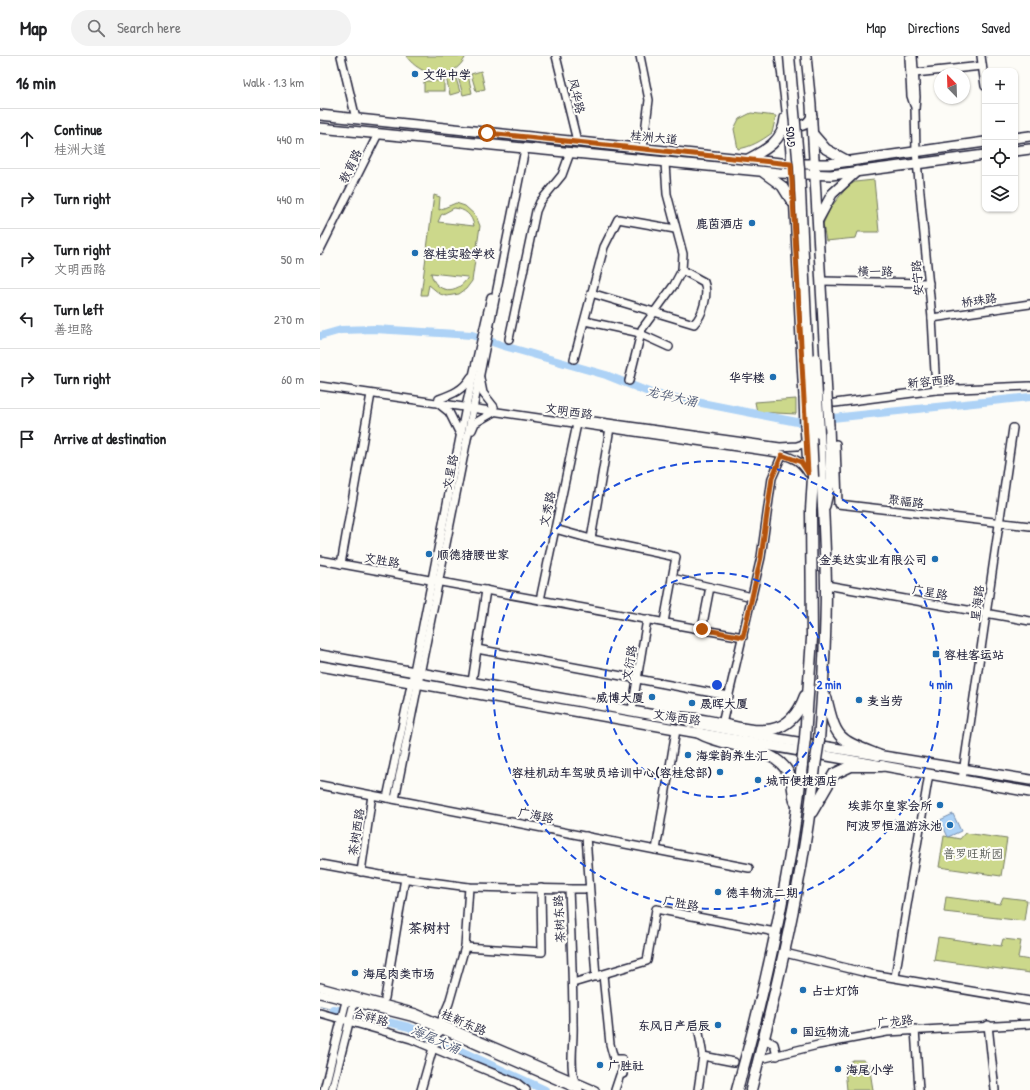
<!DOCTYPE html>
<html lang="en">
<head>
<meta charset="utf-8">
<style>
  body { margin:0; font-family:"Patrick Hand","LXGW WenKai TC",sans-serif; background:#f2f2f2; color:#202124 }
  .controls { position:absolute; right:12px; top:12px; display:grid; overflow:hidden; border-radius:8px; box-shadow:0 1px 3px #0004 }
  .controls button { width:36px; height:36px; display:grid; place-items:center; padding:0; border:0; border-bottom:1px solid #e0e0e0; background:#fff; color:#202124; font:20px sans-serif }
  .compass { position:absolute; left:614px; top:12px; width:36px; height:36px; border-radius:50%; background:#fff; box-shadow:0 1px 3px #0004; rotate:337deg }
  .stop { position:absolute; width:12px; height:12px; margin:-9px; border:3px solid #b45309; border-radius:50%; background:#fff }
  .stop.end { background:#b45309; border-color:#fff; box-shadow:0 1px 4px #0008 }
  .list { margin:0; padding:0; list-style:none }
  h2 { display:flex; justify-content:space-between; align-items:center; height:52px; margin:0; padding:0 16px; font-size:17px }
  h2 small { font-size:13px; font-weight:400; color:#757577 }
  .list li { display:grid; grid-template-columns:26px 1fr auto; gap:12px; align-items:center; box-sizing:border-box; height:60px; padding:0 16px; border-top:1px solid #e0e0e0 }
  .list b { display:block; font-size:15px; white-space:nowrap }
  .list p { margin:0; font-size:13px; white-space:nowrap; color:#757577 }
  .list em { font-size:13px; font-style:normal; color:#757577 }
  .icon { flex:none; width:22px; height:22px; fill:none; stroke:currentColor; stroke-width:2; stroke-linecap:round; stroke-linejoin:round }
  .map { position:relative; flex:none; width:710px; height:1034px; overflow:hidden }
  header { display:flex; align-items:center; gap:24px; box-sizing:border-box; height:56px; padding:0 20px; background:#fff; border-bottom:1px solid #e0e0e0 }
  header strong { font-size:19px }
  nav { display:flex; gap:22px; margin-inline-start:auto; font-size:14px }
  .search { width:280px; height:36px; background:#f2f2f2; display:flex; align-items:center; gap:10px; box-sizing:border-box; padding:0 14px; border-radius:22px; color:#757577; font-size:15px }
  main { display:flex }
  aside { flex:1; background:#fff }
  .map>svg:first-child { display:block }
  .green { fill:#ccd88b; stroke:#777d63; fill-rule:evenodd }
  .water { fill:#add2f6; stroke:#758cab }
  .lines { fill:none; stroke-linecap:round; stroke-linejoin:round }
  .stream { stroke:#758cab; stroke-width:1.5 }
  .river { stroke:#add2f6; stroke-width:8 }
  .minor-tunnel { stroke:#d1d0d1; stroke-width:7; stroke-dasharray:7 3.5; stroke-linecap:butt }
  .minor-casing { stroke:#22223b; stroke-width:10 }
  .major-casing { stroke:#22223b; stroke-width:12 }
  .highway-casing { stroke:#22223b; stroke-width:13 }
  .minor { stroke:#fdfcf7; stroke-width:7 }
  .major { stroke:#fdfcf7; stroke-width:9 }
  .highway { stroke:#fdfcf7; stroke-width:10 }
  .major-bridge-casing { stroke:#22223b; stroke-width:12; stroke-linecap:butt }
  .highway-bridge-casing { stroke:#22223b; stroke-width:13; stroke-linecap:butt }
  .major-bridge { stroke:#fdfcf7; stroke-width:9 }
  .highway-bridge { stroke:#fdfcf7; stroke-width:10 }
  .route { stroke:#b45309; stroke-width:5 }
  .ring { fill:none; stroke:#1d4ed8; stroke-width:2; stroke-dasharray:7 5 }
  .poi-dot { fill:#1f6fb2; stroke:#fdfcf7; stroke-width:1.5 }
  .labels { text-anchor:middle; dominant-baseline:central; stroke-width:4; stroke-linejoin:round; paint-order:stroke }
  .poi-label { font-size:12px; font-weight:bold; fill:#22223b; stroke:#fdfcf7; text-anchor:start }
  .street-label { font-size:12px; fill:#22223b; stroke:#fdfcf7 }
  .park-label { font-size:12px; fill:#555953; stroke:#fdfcf7 }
  .water-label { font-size:13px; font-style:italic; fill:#4c5773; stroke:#fdfcf7 }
  .quarter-label { font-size:14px; font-weight:bold; fill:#22223b; stroke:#fdfcf7 }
  .centre { fill:#1d4ed8; stroke:#fdfcf7; stroke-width:2 }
  .ring-label { font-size:12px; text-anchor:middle; font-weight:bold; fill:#1d4ed8; stroke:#fdfcf7; stroke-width:4; stroke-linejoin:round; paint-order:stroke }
</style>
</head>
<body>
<header>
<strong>Map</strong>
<div class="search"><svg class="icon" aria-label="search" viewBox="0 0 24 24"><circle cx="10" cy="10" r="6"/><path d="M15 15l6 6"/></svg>Search here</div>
<nav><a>Map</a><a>Directions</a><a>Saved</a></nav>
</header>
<main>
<aside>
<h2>16 min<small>Walk · 1.3 km</small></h2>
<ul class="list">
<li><svg class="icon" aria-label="ahead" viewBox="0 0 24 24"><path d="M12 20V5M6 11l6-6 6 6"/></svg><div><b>Continue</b><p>桂洲大道</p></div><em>440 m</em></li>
<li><svg class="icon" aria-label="right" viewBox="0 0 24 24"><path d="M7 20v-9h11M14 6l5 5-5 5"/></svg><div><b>Turn right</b></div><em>440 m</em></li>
<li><svg class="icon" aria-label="right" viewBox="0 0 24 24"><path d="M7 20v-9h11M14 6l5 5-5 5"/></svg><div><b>Turn right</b><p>文明西路</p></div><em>50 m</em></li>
<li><svg class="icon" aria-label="left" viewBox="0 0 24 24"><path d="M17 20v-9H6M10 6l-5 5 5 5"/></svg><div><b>Turn left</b><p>善坦路</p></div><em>270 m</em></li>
<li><svg class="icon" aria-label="right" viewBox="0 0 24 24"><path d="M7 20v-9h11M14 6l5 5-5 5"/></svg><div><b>Turn right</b></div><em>60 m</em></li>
<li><svg class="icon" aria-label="arrive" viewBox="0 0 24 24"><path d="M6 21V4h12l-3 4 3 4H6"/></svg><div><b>Arrive at destination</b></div></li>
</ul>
</aside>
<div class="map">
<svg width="710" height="1034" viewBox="0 0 710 1034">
  <rect width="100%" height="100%" fill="#fdfcf7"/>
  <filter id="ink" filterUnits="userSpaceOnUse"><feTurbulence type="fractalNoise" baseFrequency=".025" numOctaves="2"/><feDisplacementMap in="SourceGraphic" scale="8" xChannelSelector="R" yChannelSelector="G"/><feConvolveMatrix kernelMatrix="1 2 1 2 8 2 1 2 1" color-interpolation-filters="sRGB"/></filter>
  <g filter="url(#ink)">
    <g class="green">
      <path d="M 86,0 L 146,0 C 133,27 101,21 86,0 Z"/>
      <path d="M 161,15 L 165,33 L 156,35 L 151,18 Z"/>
      <path d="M 135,19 L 140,36 L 130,39 L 126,21 Z"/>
      <path d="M 148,19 L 152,37 L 143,39 L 138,21 Z"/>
      <rect x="104" y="25" width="20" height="10"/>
      <path d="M 431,57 L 456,60 L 452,77 C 441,85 431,91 418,93 L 414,73 L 419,63 Z"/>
      <path d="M 554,124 L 559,176 L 538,176 L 536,182 L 506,185 L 503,168 L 511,151 L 528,130 L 535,126 Z"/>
      <path d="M 114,139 L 120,141 L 119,154 L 136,147 L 145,150 L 156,160 L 160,170 L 152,225 L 146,233 L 139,238 L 127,240 L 120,238 L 109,229 L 107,239 L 101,239 ZM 134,152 C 145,153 152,159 154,170 L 118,166 L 121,159 ZM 111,217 L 147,221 L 148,221 C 138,239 115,238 111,217 Z"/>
      <path d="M 476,343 L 476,358 L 437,356 L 435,346 Z"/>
      <path d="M 645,777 L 687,783 L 681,820 L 619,811 L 624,780 L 640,783 Z"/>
      <path d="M 626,841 L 680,848 L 683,841 L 707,844 L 704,865 L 624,856 Z"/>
      <path d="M 618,881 L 681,890 L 683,883 L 701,885 L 698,902 L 710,904 L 710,917 L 614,904 Z"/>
      <path d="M 533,1004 L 543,1004 L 549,1008 L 553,1034 L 527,1034 L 525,1013 L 529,1007 Z"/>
    </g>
    <path class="water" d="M 633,758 L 641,775 L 628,781 L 620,764 Z"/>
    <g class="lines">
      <path class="stream" d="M 0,950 L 13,953"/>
      <g class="river">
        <path d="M 0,280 L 21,274 L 55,273 L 152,279 L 184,290 L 286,319 L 331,337 L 477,366 L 490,364"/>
        <path d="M 503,363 L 710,341"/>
        <path d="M 13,953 L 89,971 L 225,1034"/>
      </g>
      <path class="minor-tunnel" d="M 414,1006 L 443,1003"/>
      <defs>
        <g id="minor">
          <path d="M 21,0 L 36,63"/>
          <path d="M 236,0 L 257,85"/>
          <path d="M 320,0 L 329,44 L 323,92"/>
          <path d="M 593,0 L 596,41 L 595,53 L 596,95 L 612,262 L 616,334"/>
          <path d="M 661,0 L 665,30"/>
          <path d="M 589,2 L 591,40 L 594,49"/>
          <path d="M 595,17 L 662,10"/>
          <path d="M 0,194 L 58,78"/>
          <path d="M 501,225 L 609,227"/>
          <path d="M 271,237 L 374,268 C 383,259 389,238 384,226 L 362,214"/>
          <path d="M 612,262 L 710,248"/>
          <path d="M 265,265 L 316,276 L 349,291"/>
          <path d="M 189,283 L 216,155 L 220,146 L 242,119 L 250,97"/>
          <path d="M 254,303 L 284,191 L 298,163 L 355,173"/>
          <path d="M 160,322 L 163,337 L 174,351"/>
          <path d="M 309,325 L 322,273 L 354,229 L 362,214 L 363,198 L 347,138 L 345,107"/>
          <path d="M 0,330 L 458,397 C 473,402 479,403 488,417"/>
          <path d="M 119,343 C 133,338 143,334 151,321"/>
          <path d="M 515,347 L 616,334 L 710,330"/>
          <path d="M 119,348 L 129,356 L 141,380"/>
          <path d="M 259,363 L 460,391 L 477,390 L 486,387"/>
          <path d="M 152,374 L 155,367 L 174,356"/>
          <path d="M 516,388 L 518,448 L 710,470"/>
          <path d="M 235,473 L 271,483 L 356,501 L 344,566"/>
          <path d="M 271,483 L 290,372"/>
          <path d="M 0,504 L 423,581"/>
          <path d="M 21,508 L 51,338"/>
          <path d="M 352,522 L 432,541"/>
          <path d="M 506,529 L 710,565"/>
          <path d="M 220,544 L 257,368"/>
          <path d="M 382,573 L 390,531"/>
          <path d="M 157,593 L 409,640"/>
          <path d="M 152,626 L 166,534"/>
          <path d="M 312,654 L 327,563"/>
          <path d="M 402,668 L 441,501 L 452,422 L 462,399"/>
          <path d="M 642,724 L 693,372"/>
          <path d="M 0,729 L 429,812"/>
          <path d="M 67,742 L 94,615 L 147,346 L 171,241"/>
          <path d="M 75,743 L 205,93"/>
          <path d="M 266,780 L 276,921"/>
          <path d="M 336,794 L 356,674"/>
          <path d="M 0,808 L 66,820 L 149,831 L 249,833 C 251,878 253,923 253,968 C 254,986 249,1010 255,1026"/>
          <path d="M 41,816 L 52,739"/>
          <path d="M 249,833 L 269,833"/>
          <path d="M 145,891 L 222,896 L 221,832"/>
          <path d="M 465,897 L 551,918 L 710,945"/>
          <path d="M 283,919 L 290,988 L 294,1003 L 302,1003 L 303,1018 L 300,1019 L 295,1034"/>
          <path d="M 575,921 L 609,718"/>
          <path d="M 253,927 L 327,905 L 336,853 L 455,876"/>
          <path d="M 0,931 L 96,957 L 275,1034"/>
          <path d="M 0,938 L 95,962 L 259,1034"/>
          <path d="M 65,942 L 85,822"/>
          <path d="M 0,957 L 91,983 L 197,1027 L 206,1034"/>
          <path d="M 120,968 L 129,947 L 145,891 L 149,831"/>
          <path d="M 668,969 L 675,1034"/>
          <path d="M 378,971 L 383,1000 L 378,1034"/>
          <path d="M 595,973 L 599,1034"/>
          <path d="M 444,983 L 454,988 L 457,1000"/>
          <path d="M 383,1000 L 414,1006"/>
          <path d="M 445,1002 L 498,989 L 567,976 L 710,968"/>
          <path d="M 4,1034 L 27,941"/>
          <path d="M 12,1034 L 35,943"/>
          <path d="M 101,1034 L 117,978 L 121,975"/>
        </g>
        <g id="major">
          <path d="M 460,0 C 477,112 477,227 484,341"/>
          <path d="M 486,0 L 491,49 L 507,339"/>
          <path d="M 0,59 L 471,108 L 509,108 L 665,86"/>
          <path d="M 469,65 C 478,72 487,71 492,60"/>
          <path d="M 0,72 L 459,117 L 511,119 L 665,99"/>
          <path d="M 493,78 L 506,93 L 528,105"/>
          <path d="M 695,82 L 710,80"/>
          <path d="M 695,95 L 710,93"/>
          <path d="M 428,103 C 446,94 463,85 465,62"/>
          <path d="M 444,117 L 462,130 L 472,146"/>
          <path d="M 498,164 L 512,138 L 537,115"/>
          <path d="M 485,370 L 488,409"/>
          <path d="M 505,450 L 511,424 L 509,370"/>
          <path d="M 0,599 L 351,662"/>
          <path d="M 0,610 L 710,736"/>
          <path d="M 369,666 L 459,683 L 710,724"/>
        </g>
        <g id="highway">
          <path d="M 499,377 C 502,428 505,478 506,529 C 506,581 503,632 499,684"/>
          <path d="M 506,641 C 516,684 518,683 558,699"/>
          <path d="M 345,660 C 359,662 374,662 388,665 C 428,673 467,690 485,640"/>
          <path d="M 379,677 C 406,693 456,688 470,720 C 473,727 473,737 475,745"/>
          <path d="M 485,682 L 492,582 L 491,454 L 493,421"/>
          <path d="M 492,756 L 514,718 L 531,710 L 562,710"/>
          <path d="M 417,1034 C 447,928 471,819 482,708"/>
          <path d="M 431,1034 C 458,927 484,820 495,710"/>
        </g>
      </defs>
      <use href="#minor" class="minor-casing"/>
      <use href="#major" class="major-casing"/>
      <use href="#highway" class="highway-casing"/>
      <use href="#minor" class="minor"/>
      <use href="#major" class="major"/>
      <use href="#highway" class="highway"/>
      <defs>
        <g id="major-bridge">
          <path d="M 507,339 L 509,370"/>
          <path d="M 484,341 L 485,370"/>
        </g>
        <g id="highway-bridge">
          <path d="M 469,0 L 479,113 L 493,421"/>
          <path d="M 495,303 L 499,377"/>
          <path d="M 482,708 L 485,682"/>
          <path d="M 495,710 L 499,684"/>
        </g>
      </defs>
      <use href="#major-bridge" class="major-bridge-casing"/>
      <use href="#highway-bridge" class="highway-bridge-casing"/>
      <use href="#major-bridge" class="major-bridge"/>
      <use href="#highway-bridge" class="highway-bridge"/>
    </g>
  </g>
  <g class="lines" filter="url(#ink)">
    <path class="route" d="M 167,77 L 471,108 L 488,417 L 481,406 L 462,399 L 452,422 L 441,501 L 423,581 L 382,573"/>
  </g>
  <g class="ring">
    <circle cx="397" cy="629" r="112"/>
    <circle cx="397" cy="629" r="224"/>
  </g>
  <g class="poi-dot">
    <circle cx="95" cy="18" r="4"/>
    <circle cx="432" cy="167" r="4"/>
    <circle cx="95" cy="197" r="4"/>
    <circle cx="453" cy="321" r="4"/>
    <circle cx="109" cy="498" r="4"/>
    <circle cx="615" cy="503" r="4"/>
    <rect x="612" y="594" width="8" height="8" rx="2"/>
    <circle cx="332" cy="641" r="4"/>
    <circle cx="539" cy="644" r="4"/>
    <circle cx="372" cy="647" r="4"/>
    <circle cx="368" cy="699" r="4"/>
    <circle cx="400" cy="716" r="4"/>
    <circle cx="438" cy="724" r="4"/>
    <circle cx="620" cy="749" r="4"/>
    <circle cx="630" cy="769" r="4"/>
    <circle cx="398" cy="836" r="4"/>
    <circle cx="35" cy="917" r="4"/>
    <circle cx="483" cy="934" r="4"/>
    <circle cx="398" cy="969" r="4"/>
    <circle cx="474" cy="975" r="4"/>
    <circle cx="280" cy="1009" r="4"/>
    <circle cx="518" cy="1013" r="4"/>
  </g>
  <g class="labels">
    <g class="poi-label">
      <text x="103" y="18">文华中学</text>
      <text x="424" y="167" text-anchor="end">鹿茵酒店</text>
      <text x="103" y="197">容桂实验学校</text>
      <text x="445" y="321" text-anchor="end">华宇楼</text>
      <text x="117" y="498">顺德猪腰世家</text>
      <text x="607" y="503" text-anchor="end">金美达实业有限公司</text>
      <text x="624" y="598">容桂客运站</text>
      <text x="324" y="641" text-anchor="end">威博大厦</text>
      <text x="547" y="644">麦当劳</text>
      <text x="380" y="647">晟晖大厦</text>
      <text x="376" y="699">海棠韵养生汇</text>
      <text x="392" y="716" text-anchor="end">容桂机动车驾驶员培训中心(容桂总部)</text>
      <text x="446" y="724">城市便捷酒店</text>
      <text x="612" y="749" text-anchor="end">埃菲尔皇家会所</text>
      <text x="622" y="769" text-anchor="end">阿波罗恒温游泳池</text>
      <text x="406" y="836">德丰物流二期</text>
      <text x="43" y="917">海尾肉类市场</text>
      <text x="491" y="934">占士灯饰</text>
      <text x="390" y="969" text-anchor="end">东风日产启辰</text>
      <text x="482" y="975">国远物流</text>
      <text x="288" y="1009">广胜社</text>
      <text x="526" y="1013">海尾小学</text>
    </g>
    <g class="street-label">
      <text transform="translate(257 40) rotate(77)">风华路</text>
      <text transform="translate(334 81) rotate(6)">桂洲大道</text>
      <text transform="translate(470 81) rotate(-94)">G105</text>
      <text transform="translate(30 110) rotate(-64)">教育路</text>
      <text transform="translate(555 215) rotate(1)">横一路</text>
      <text transform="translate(597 222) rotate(-95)">安宁路</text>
      <text transform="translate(659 244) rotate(-8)">桥珠路</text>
      <text transform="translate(611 325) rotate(-5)">新容西路</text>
      <text transform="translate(249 355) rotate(8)">文明西路</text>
      <text transform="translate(130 416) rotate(-79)">文星路</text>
      <text transform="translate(586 445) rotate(7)">聚福路</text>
      <text transform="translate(227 453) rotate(-78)">文秀路</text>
      <text transform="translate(62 504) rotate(10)">文胜路</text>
      <text transform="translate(610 536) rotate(10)">广星路</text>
      <text transform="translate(657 547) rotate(-83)">星海路</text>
      <text transform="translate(309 607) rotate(-80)">文衍路</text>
      <text transform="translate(357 661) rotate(8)">文海西路</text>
      <text transform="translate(216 759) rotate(11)">广海路</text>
      <text transform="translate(36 776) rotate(-81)">茶树西路</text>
      <text transform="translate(361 847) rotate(10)">广胜路</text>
      <text transform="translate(239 863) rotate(-93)">茶树东路</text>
      <text transform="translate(51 961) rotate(15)">合祥路</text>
      <text transform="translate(575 965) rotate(-6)">广龙路</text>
      <text transform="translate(144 966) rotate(23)">桂新东路</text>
    </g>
    <g class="park-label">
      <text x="653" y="797">普罗旺斯园</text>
    </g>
    <g class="water-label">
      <text transform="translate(352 340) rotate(13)">龙华大涌</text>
      <text transform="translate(116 983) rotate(24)">海尾大涌</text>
    </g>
    <g class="quarter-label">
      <text x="109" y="871">茶树村</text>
    </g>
  </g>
  <circle cx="397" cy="629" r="6" class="centre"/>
  <g class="ring-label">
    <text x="509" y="633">2 min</text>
    <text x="621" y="633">4 min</text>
  </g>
</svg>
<div class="controls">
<button>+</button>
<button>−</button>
<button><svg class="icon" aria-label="locate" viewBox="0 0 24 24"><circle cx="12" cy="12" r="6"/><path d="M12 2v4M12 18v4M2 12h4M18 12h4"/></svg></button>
<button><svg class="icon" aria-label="layers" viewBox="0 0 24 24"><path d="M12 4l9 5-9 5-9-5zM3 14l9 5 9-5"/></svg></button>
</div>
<svg class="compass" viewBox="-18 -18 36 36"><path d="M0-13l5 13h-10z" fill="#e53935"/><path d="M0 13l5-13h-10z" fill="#757577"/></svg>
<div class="stop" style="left:167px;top:77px"></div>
<div class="stop end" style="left:382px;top:573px"></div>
</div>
</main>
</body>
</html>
